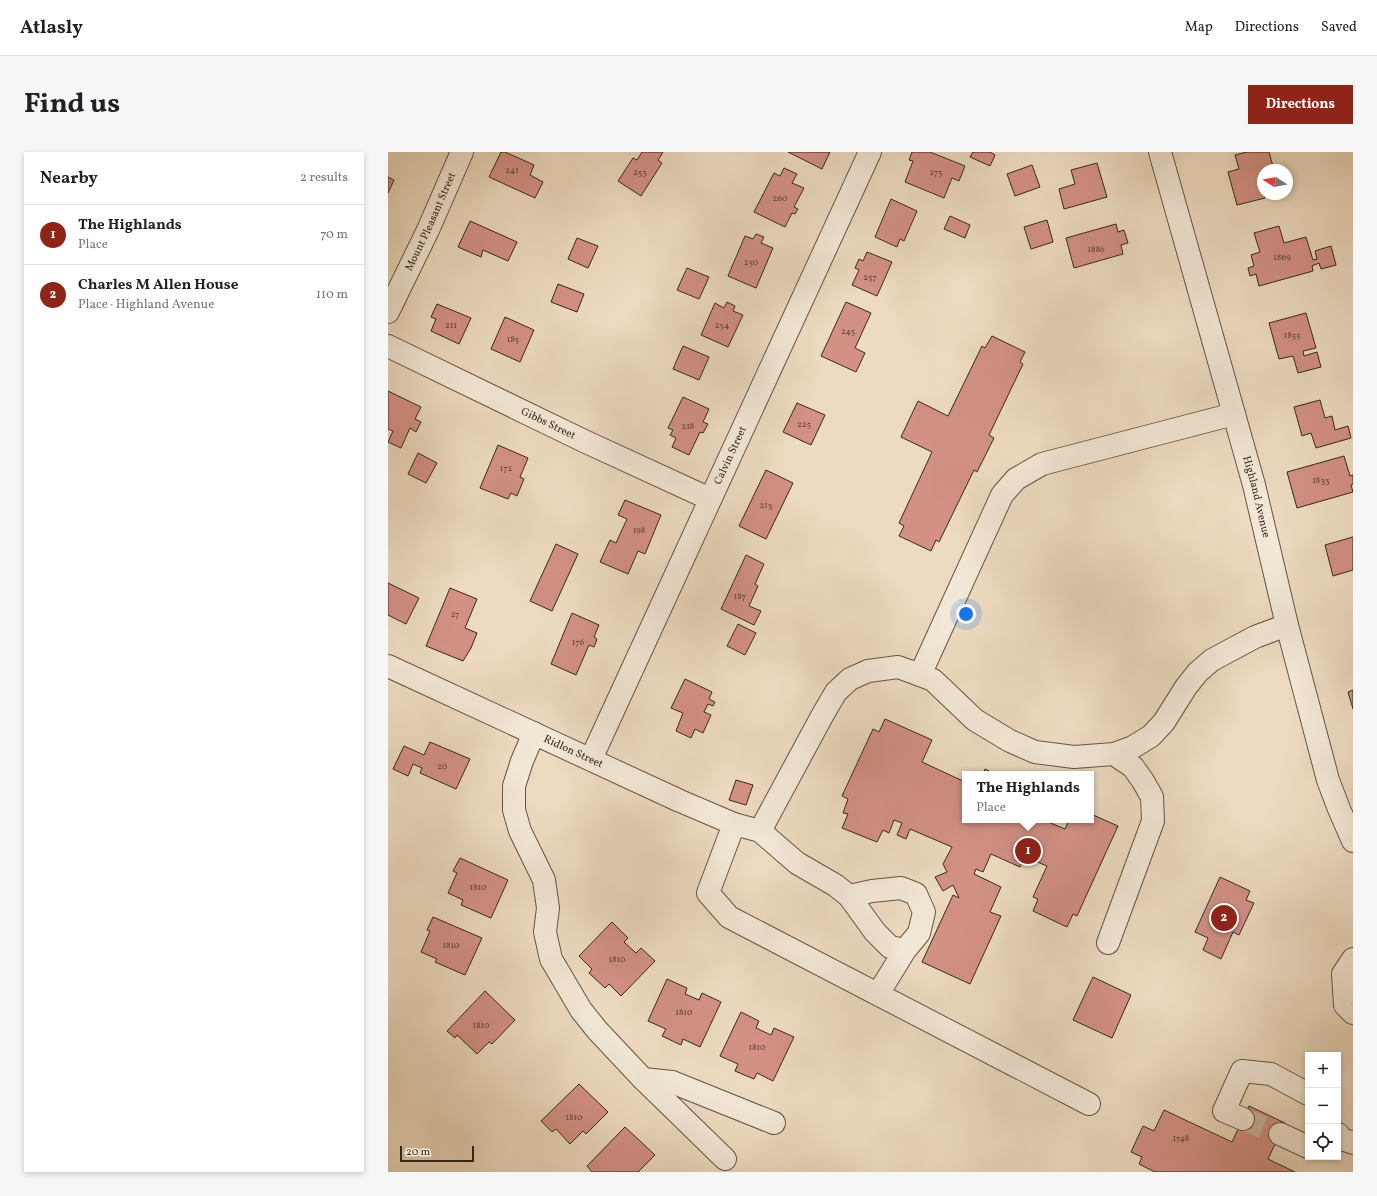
<!DOCTYPE html>
<html lang="en">
<head>
<meta charset="utf-8">
<style>
  body { margin:0; font-family:Vollkorn,serif; background:#f6f6f6; color:#202124 }
  .controls { position:absolute; right:12px; bottom:12px; display:grid; overflow:hidden; border-radius:0px; box-shadow:0 2px 6px #0003 }
  .controls button { width:36px; height:36px; display:grid; place-items:center; padding:0; border:0; border-bottom:1px solid #e0e0e0; background:#fff; color:#202124; font:20px sans-serif }
  .compass { position:absolute; left:869px; top:12px; width:36px; height:36px; border-radius:50%; background:#fff; box-shadow:0 2px 6px #0003; rotate:281deg }
  .scale { position:absolute; left:12px; bottom:10px; width:74px; box-sizing:border-box; padding-left:4px; border:2px solid #372818; border-top:0; font-size:11px; line-height:14px; white-space:nowrap; color:#372818; -webkit-text-stroke:3px #f3e8d7; paint-order:stroke }
  .you { position:absolute; left:578px; top:462px; width:14px; height:14px; margin:-10px; border:3px solid #fff; border-radius:50%; background:#1a73e8; box-shadow:0 0 0 6px #1a73e833 }
  .badge { display:grid; place-items:center; width:26px; height:26px; border-radius:50%; background:#8f2418; color:#fff; font-size:13px; font-weight:700 }
  .pin { position:absolute; translate:-50% -50%; border:2px solid #fff; box-shadow:0 1px 4px #0006 }
  .popup { position:absolute; left:574px; top:619px; width:132px; height:52px; box-sizing:border-box; display:grid; place-content:center; border-radius:0px; background:#fff; filter:drop-shadow(0 1px 3px #0005); font-size:13px; white-space:nowrap; color:#757577 }
  .popup b { font-size:15px; color:#202124 }
  .popup::after { content:''; position:absolute; left:50%; top:100%; margin-left:-8px; border:8px solid transparent; border-top-color:#fff }
  .list { margin:0; padding:0; list-style:none }
  h2 { display:flex; justify-content:space-between; align-items:center; height:52px; margin:0; padding:0 16px; font-size:17px }
  h2 small { font-size:13px; font-weight:400; color:#757577 }
  .list li { display:grid; grid-template-columns:26px 1fr auto; gap:12px; align-items:center; box-sizing:border-box; height:60px; padding:0 16px; border-top:1px solid #e0e0e0 }
  .list b { display:block; font-size:15px; white-space:nowrap }
  .list p { margin:0; font-size:13px; white-space:nowrap; color:#757577 }
  .list em { font-size:13px; font-style:normal; color:#757577 }
  .icon { flex:none; width:22px; height:22px; fill:none; stroke:currentColor; stroke-width:2; stroke-linecap:round; stroke-linejoin:round }
  .map { position:relative; flex:none; width:965px; height:1020px; overflow:hidden; border-radius:0px }
  header { display:flex; align-items:center; gap:24px; box-sizing:border-box; height:56px; padding:0 20px; background:#fff; border-bottom:1px solid #e0e0e0 }
  header strong { font-size:19px }
  nav { display:flex; gap:22px; margin-inline-start:auto; font-size:14px }
  .intro { display:flex; align-items:center; justify-content:space-between; box-sizing:border-box; height:96px; padding:0 24px }
  h1 { margin:0; font-size:28px }
  .button { padding:10px 18px; border-radius:0px; background:#8f2418; color:#fff; font-size:14px; font-weight:700 }
  main { display:flex; gap:24px; padding:0 24px }
  aside { flex:1; background:#fff; border-radius:0px; box-shadow:0 2px 6px #0003 }
  .map>svg:first-child { display:block }
  .building { fill:#d39186; stroke:#372818 }
  .lines { fill:none; stroke-linecap:round; stroke-linejoin:round }
  .minor-tunnel { stroke:#c9b79f; stroke-width:22; stroke-dasharray:22 11; stroke-linecap:butt }
  .minor-casing { stroke:#645542; stroke-width:24 }
  .minor { stroke:#f3e8d7; stroke-width:22 }
  .labels { text-anchor:middle; dominant-baseline:central; stroke-width:3.5; stroke-linejoin:round; paint-order:stroke }
  .number-label { font-size:9px; fill:#5e4234 }
  .street-label { font-size:11px; fill:#372818; stroke:#f3e8d7 }
</style>
</head>
<body>
<header>
<strong>Atlasly</strong>
<nav><a>Map</a><a>Directions</a><a>Saved</a></nav>
</header>
<div class="intro"><h1>Find us</h1><a class="button">Directions</a></div>
<main>
<aside>
<h2>Nearby<small>2 results</small></h2>
<ul class="list">
<li><span class="badge">1</span><div><b>The Highlands</b><p>Place</p></div><em>70 m</em></li>
<li><span class="badge">2</span><div><b>Charles M Allen House</b><p>Place · Highland Avenue</p></div><em>110 m</em></li>
</ul>
</aside>
<div class="map">
<svg width="965" height="1020" viewBox="0 0 965 1020">
  <rect width="100%" height="100%" fill="#eddbc1"/>
  <filter id="stains"><feTurbulence type="fractalNoise" baseFrequency=".005" numOctaves="4"/><feColorMatrix values="0 0 0 0 .2 0 0 0 0 .09 0 0 0 0 .02 0 0 0 .5 -.17"/></filter>
  <radialGradient id="worn" r=".72"><stop offset=".6" stop-color="#630" stop-opacity="0"/><stop offset="1" stop-color="#630" stop-opacity=".3"/></radialGradient>
  <g class="building">
    <path d="M 113,0 L 117,0 L 146,13 L 142,23 L 155,30 L 147,46 L 101,25 Z"/>
    <path d="M 254,0 L 275,0 L 270,8 L 274,11 L 253,44 L 230,29 L 245,6 L 249,8 Z"/>
    <path d="M 400,0 L 442,0 L 434,17 Z"/>
    <path d="M 524,0 L 542,0 L 577,14 L 571,29 L 564,26 L 556,46 L 517,30 L 525,9 L 521,8 Z"/>
    <path d="M 585,0 L 602,0 L 607,3 L 602,14 L 582,5 Z"/>
    <path d="M 859,0 L 881,0 L 886,18 L 875,18 L 875,25 L 871,26 L 877,46 L 849,53 L 840,20 L 851,17 L 847,3 Z"/>
    <path d="M 709,11 L 719,45 L 676,57 L 671,37 L 687,32 L 683,18 Z"/>
    <path d="M 644,13 L 652,35 L 627,44 L 619,22 Z"/>
    <path d="M 396,16 L 409,22 L 404,31 L 416,36 L 406,55 L 410,57 L 407,62 L 404,61 L 397,75 L 366,60 L 386,21 L 392,24 Z"/>
    <path d="M 0,25 L 6,28 L 0,41 Z"/>
    <path d="M 503,47 L 529,59 L 516,89 L 512,87 L 509,95 L 487,85 Z"/>
    <path d="M 562,64 L 582,73 L 577,86 L 556,77 Z"/>
    <path d="M 659,68 L 665,90 L 643,97 L 636,75 Z"/>
    <path d="M 82,69 L 129,90 L 120,109 L 95,98 L 93,105 L 70,95 Z"/>
    <path d="M 728,72 L 730,80 L 736,78 L 740,91 L 733,93 L 735,102 L 686,116 L 678,86 Z"/>
    <path d="M 891,74 L 896,91 L 918,85 L 925,108 L 929,107 L 927,99 L 943,94 L 948,113 L 933,117 L 931,111 L 924,114 L 925,119 L 871,134 L 868,122 L 862,124 L 860,116 L 866,114 L 863,103 L 872,100 L 866,81 Z"/>
    <path d="M 368,82 L 376,85 L 373,91 L 385,96 L 368,136 L 340,124 L 357,84 L 365,87 Z"/>
    <path d="M 189,86 L 210,94 L 200,116 L 180,107 Z"/>
    <path d="M 479,100 L 504,110 L 489,144 L 464,133 L 471,118 L 467,116 L 471,107 L 475,109 Z"/>
    <path d="M 299,116 L 321,125 L 311,147 L 289,138 Z"/>
    <path d="M 170,132 L 196,142 L 189,160 L 163,150 Z"/>
    <path d="M 339,150 L 347,154 L 345,159 L 355,163 L 340,195 L 313,183 L 327,151 L 336,156 Z"/>
    <path d="M 458,150 L 483,161 L 467,196 L 477,201 L 468,220 L 433,204 Z"/>
    <path d="M 49,152 L 83,166 L 71,192 L 43,179 L 48,167 L 43,165 Z"/>
    <path d="M 918,161 L 928,196 L 915,199 L 916,204 L 929,200 L 933,215 L 910,221 L 905,204 L 891,207 L 881,171 Z"/>
    <path d="M 117,165 L 146,178 L 132,210 L 103,197 Z"/>
    <path d="M 604,184 L 637,200 L 632,210 L 635,212 L 601,283 L 606,286 L 589,320 L 586,318 L 551,390 L 548,388 L 543,399 L 511,384 L 516,374 L 511,371 L 544,300 L 513,285 L 530,249 L 560,264 L 594,194 L 597,196 Z"/>
    <path d="M 295,194 L 321,205 L 311,228 L 285,217 Z"/>
    <path d="M 0,239 L 33,255 L 27,267 L 33,270 L 28,280 L 22,276 L 13,296 L 0,290 L 5,279 L 0,277 Z"/>
    <path d="M 295,245 L 321,257 L 315,270 L 320,272 L 315,281 L 312,280 L 301,303 L 284,295 L 288,286 L 282,283 L 285,278 L 280,276 Z"/>
    <path d="M 932,248 L 937,266 L 944,264 L 947,278 L 960,274 L 963,286 L 928,296 L 923,281 L 914,284 L 906,255 Z"/>
    <path d="M 409,251 L 437,263 L 423,293 L 395,280 Z"/>
    <path d="M 110,293 L 140,306 L 132,325 L 136,327 L 129,344 L 123,341 L 120,347 L 92,336 Z"/>
    <path d="M 30,301 L 49,311 L 38,331 L 20,322 Z"/>
    <path d="M 956,304 L 962,324 L 965,323 L 965,332 L 963,333 L 965,340 L 909,356 L 899,320 Z"/>
    <path d="M 378,318 L 405,331 L 378,387 L 351,374 Z"/>
    <path d="M 237,348 L 273,363 L 257,402 L 250,399 L 240,422 L 212,410 L 222,388 L 228,391 L 239,367 L 230,363 Z"/>
    <path d="M 965,385 L 965,418 L 945,424 L 937,393 Z"/>
    <path d="M 168,392 L 190,402 L 164,459 L 142,449 Z"/>
    <path d="M 358,403 L 376,412 L 367,432 L 370,434 L 361,454 L 373,459 L 366,473 L 333,457 Z"/>
    <path d="M 0,431 L 31,446 L 18,472 L 0,463 Z"/>
    <path d="M 62,436 L 89,447 L 77,476 L 89,481 L 83,496 L 75,509 L 38,494 Z"/>
    <path d="M 184,461 L 211,473 L 206,485 L 209,487 L 206,495 L 201,493 L 188,523 L 163,512 Z"/>
    <path d="M 350,472 L 368,481 L 357,503 L 339,494 Z"/>
    <path d="M 297,527 L 324,540 L 321,547 L 327,550 L 325,554 L 320,552 L 316,560 L 323,563 L 315,581 L 307,577 L 303,586 L 288,579 L 295,561 L 283,556 Z"/>
    <path d="M 965,538 L 965,557 L 960,540 Z"/>
    <path d="M 497,567 L 544,588 L 534,610 L 577,630 L 577,668 L 661,668 L 660,670 L 677,677 L 681,668 L 703,668 L 703,662 L 730,674 L 689,764 L 685,762 L 679,775 L 645,759 L 650,747 L 645,745 L 659,714 L 637,705 L 632,715 L 603,702 L 595,720 L 588,717 L 586,722 L 613,735 L 602,760 L 613,764 L 582,832 L 534,810 L 565,743 L 571,746 L 565,733 L 555,739 L 547,725 L 559,720 L 555,712 L 564,695 L 522,677 L 518,687 L 509,683 L 514,671 L 506,668 L 501,681 L 495,678 L 489,690 L 454,676 L 460,662 L 455,661 L 460,647 L 454,644 L 485,577 L 491,580 Z"/>
    <path d="M 42,590 L 82,607 L 68,637 L 32,621 L 34,616 L 25,612 L 20,624 L 5,617 L 16,594 L 36,603 Z"/>
    <path d="M 597,617 L 607,622 L 595,622 Z"/>
    <path d="M 348,628 L 365,633 L 358,653 L 341,648 Z"/>
    <path d="M 72,706 L 120,728 L 103,766 L 73,753 L 75,748 L 60,741 L 69,721 L 65,719 Z"/>
    <path d="M 832,725 L 862,739 L 858,748 L 866,751 L 851,783 L 845,780 L 833,807 L 815,798 L 820,786 L 807,780 Z"/>
    <path d="M 45,765 L 94,786 L 77,823 L 47,810 L 49,807 L 33,800 L 42,779 L 39,778 Z"/>
    <path d="M 224,770 L 240,786 L 236,790 L 248,801 L 253,796 L 267,809 L 233,844 L 221,832 L 217,836 L 201,821 L 204,817 L 191,804 Z"/>
    <path d="M 705,825 L 743,843 L 724,886 L 685,868 Z"/>
    <path d="M 279,827 L 299,836 L 297,842 L 311,848 L 314,841 L 333,850 L 312,895 L 295,887 L 293,893 L 274,884 L 278,877 L 260,869 Z"/>
    <path d="M 97,839 L 127,868 L 104,892 L 101,890 L 89,902 L 69,883 L 67,886 L 59,879 Z"/>
    <path d="M 353,860 L 371,869 L 368,876 L 383,883 L 386,876 L 406,885 L 385,929 L 369,921 L 366,927 L 347,919 L 350,912 L 332,904 Z"/>
    <path d="M 191,932 L 220,960 L 198,982 L 195,979 L 182,992 L 168,977 L 164,980 L 153,969 Z"/>
    <path d="M 861,954 L 897,971 L 880,1007 L 907,1020 L 767,1020 L 751,1012 L 754,1005 L 743,1000 L 755,974 L 766,979 L 776,958 L 844,990 Z"/>
    <path d="M 237,975 L 267,1003 L 250,1020 L 204,1020 L 199,1014 Z"/>
  </g>
  <g class="lines">
    <path class="minor-tunnel" d="M 855,967 L 892,982"/>
    <defs>
      <g id="minor">
        <path id="s1" d="M 772,0 L 866,333 L 899,473 L 940,628 L 951,657 L 965,689"/>
        <path id="s2" d="M 0,160 L 40,78 L 74,0"/>
        <path id="s3" d="M 0,194 L 196,289 L 322,347"/>
        <path id="s4" d="M 0,514 L 292,649 L 346,672 L 372,679 L 409,711 L 447,733 L 461,744"/>
        <path d="M 532,523 L 545,528 L 587,568 L 622,589 L 647,600 L 686,605 L 726,602 L 745,595 L 763,584 L 776,570 L 798,535 L 810,520 L 824,508 L 867,485 L 899,473"/>
        <path d="M 146,581 L 134,609 L 126,634 L 126,658 L 132,679 L 156,728 L 160,756 L 157,780 L 163,807 L 193,858 L 209,878 L 255,927 L 284,930 L 386,971"/>
        <path id="s5" d="M 203,607 L 482,0"/>
        <path d="M 346,672 L 320,741 L 341,765 L 701,952"/>
        <path d="M 372,679 L 434,564 L 448,540 L 462,527 L 480,519 L 510,515 L 532,523 L 614,343 L 628,327 L 654,312 L 846,262"/>
        <path d="M 720,791 L 765,669 L 764,645 L 755,629 L 745,615 L 726,602"/>
        <path d="M 965,807 L 955,822 L 957,853 L 965,861"/>
        <path d="M 490,842 L 517,798 L 531,781 L 536,760 L 528,742 L 513,736 L 484,739 L 461,744 L 487,780 L 502,795 L 517,798"/>
        <path d="M 255,927 L 337,1007"/>
        <path d="M 855,967 L 836,959 L 854,919 L 883,922 L 920,942"/>
        <path d="M 892,982 L 920,995"/>
        <path d="M 950,982 L 951,986 L 965,991"/>
      </g>
    </defs>
    <use href="#minor" class="minor-casing"/>
    <use href="#minor" class="minor"/>
  </g>
  <g class="labels">
    <g class="number-label">
      <text x="124" y="18">241</text>
      <text x="252" y="20">253</text>
      <text x="548" y="20">275</text>
      <text x="392" y="46">260</text>
      <text x="708" y="97">1886</text>
      <text x="894" y="105">1869</text>
      <text x="363" y="110">250</text>
      <text x="482" y="125">257</text>
      <text x="63" y="173">211</text>
      <text x="334" y="173">234</text>
      <text x="460" y="179">245</text>
      <text x="904" y="183">1855</text>
      <text x="125" y="187">185</text>
      <text x="416" y="272">225</text>
      <text x="300" y="274">218</text>
      <text x="118" y="316">172</text>
      <text x="933" y="328">1833</text>
      <text x="378" y="353">213</text>
      <text x="251" y="378">198</text>
      <text x="352" y="444">187</text>
      <text x="67" y="462">27</text>
      <text x="190" y="490">176</text>
      <text x="54" y="614">20</text>
      <text x="90" y="735">1810</text>
      <text x="63" y="793">1810</text>
      <text x="229" y="807">1810</text>
      <text x="296" y="860">1810</text>
      <text x="93" y="873">1810</text>
      <text x="369" y="895">1810</text>
      <text x="186" y="965">1810</text>
      <text x="793" y="986">1748</text>
    </g>
    <g class="street-label">
      <text stroke="none"><textPath href="#s2" startOffset="100">Mount Pleasant Street</textPath></text>
      <text stroke="none"><textPath href="#s3" startOffset="178">Gibbs Street</textPath></text>
      <text stroke="none"><textPath href="#s5" startOffset="334">Calvin Street</textPath></text>
      <text stroke="none"><textPath href="#s1" startOffset="358">Highland Avenue</textPath></text>
      <text stroke="none"><textPath href="#s4" startOffset="204">Ridlon Street</textPath></text>
    </g>
  </g>
  <rect width="100%" height="100%" filter="url(#stains)"/>
  <rect width="100%" height="100%" fill="url(#worn)"/>
</svg>
<div class="controls">
<button>+</button>
<button>−</button>
<button><svg class="icon" aria-label="locate" viewBox="0 0 24 24"><circle cx="12" cy="12" r="6"/><path d="M12 2v4M12 18v4M2 12h4M18 12h4"/></svg></button>
</div>
<svg class="compass" viewBox="-18 -18 36 36"><path d="M0-13l5 13h-10z" fill="#e53935"/><path d="M0 13l5-13h-10z" fill="#757577"/></svg>
<div class="scale">20 m</div>
<div class="you"></div>
<div class="pin badge" style="left:640px;top:699px">1</div>
<div class="popup"><b>The Highlands</b>Place</div>
<div class="pin badge" style="left:836px;top:766px">2</div>
</div>
</main>
</body>
</html>
